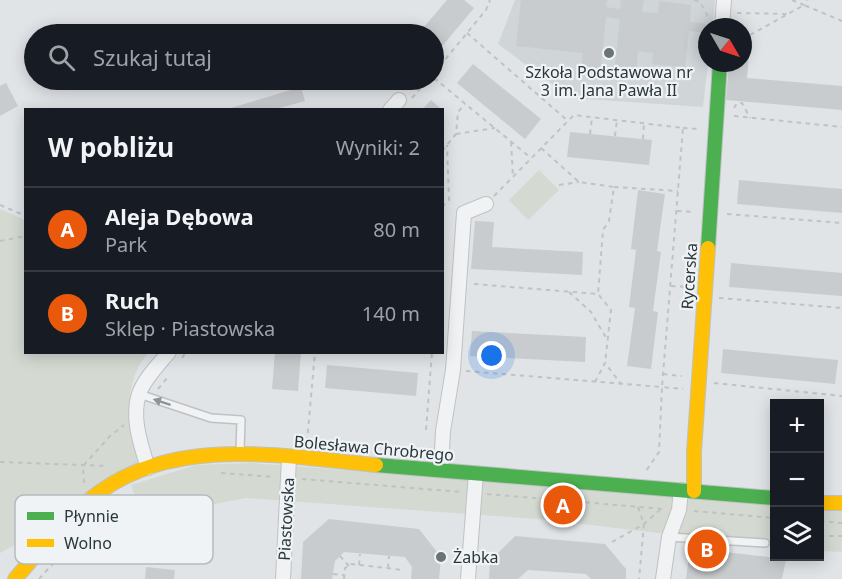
<!DOCTYPE html>
<html lang="pl">
<head>
<meta charset="utf-8">
<style>
  body { margin:0; font-family:"Noto Sans",sans-serif; background:#20242c; color:#f1f3f6 }
  .controls { position:absolute; right:18px; bottom:18px; display:grid; overflow:hidden; border-radius:0px; box-shadow:0 3px 15px #0003 }
  .controls button { width:54px; height:54px; display:grid; place-items:center; padding:0; border:0; border-bottom:2px solid #363941; background:#171b24; color:#f1f3f6; font:30px sans-serif }
  .compass { position:absolute; left:698px; top:18px; width:54px; height:54px; border-radius:50%; background:#171b24; box-shadow:0 3px 15px #0003; rotate:129deg }
  .you { position:absolute; left:492px; top:356px; width:21px; height:21px; margin:-15px; border:4px solid #fff; border-radius:50%; background:#1a73e8; box-shadow:0 0 0 9px #1a73e833 }
  .badge { display:grid; place-items:center; width:39px; height:39px; border-radius:50%; background:#ea580c; color:#fff; font-size:20px; font-weight:700 }
  .pin { position:absolute; translate:-50% -50%; border:3px solid #fff; box-shadow:0 2px 6px #0006 }
  .list { margin:0; padding:0; list-style:none }
  h2 { display:flex; justify-content:space-between; align-items:center; height:78px; margin:0; padding:0 24px; font-size:26px }
  h2 small { font-size:20px; font-weight:400; color:#9ea1a6 }
  .list li { display:grid; grid-template-columns:39px 1fr auto; gap:18px; align-items:center; box-sizing:border-box; height:84px; padding:0 24px; border-top:2px solid #363941 }
  .list b { display:block; font-size:22px; white-space:nowrap }
  .list p { margin:0; font-size:20px; white-space:nowrap; color:#9ea1a6 }
  .list em { font-size:20px; font-style:normal; color:#9ea1a6 }
  .icon { flex:none; width:33px; height:33px; fill:none; stroke:currentColor; stroke-width:2; stroke-linecap:round; stroke-linejoin:round }
  .map { position:relative; flex:none; width:842px; height:579px; overflow:hidden }
  .search { position:absolute; background:#171b24; box-shadow:0 3px 15px #0003; left:24px; top:24px; width:420px; height:66px; display:flex; align-items:center; gap:15px; box-sizing:border-box; padding:0 21px; border-radius:33px; color:#9ea1a6; font-size:22px }
  .panel { position:absolute; background:#171b24; box-shadow:0 3px 15px #0003; left:24px; top:108px; width:420px; height:246px; border-radius:0px }
  .map>svg:first-child { display:block }
  .built { fill:#d0d5d8 }
  .green { fill:#d4d9d2 }
  .building { fill:#c9ccce }
  .lines { fill:none; stroke-linecap:round; stroke-linejoin:round }
  .lane-casing { stroke:#bfc2c4; stroke-width:10 }
  .street-casing { stroke:#bfc2c4; stroke-width:16 }
  .fast-casing { stroke:#bfc2c4; stroke-width:16 }
  .slow-casing { stroke:#bfc2c4; stroke-width:16 }
  .path { stroke:#bfc3c4; stroke-width:2; stroke-dasharray:4.5 4.5; stroke-linecap:butt }
  .lane { stroke:#f0f2f3; stroke-width:7 }
  .street { stroke:#f0f2f3; stroke-width:14 }
  .fast { stroke:#4caf50; stroke-width:14 }
  .slow { stroke:#ffc107; stroke-width:14 }
  .oneway { fill:#8d9498 }
  .poi-dot { fill:#6a7478; stroke:#eff3f5; stroke-width:2 }
  .labels { text-anchor:middle; dominant-baseline:central; stroke-width:4.5; stroke-linejoin:round; paint-order:stroke }
  .poi-label { font-size:16px; fill:#2a373c; stroke:#eff3f5 }
  .street-label { font-size:16px; fill:#2a373c; stroke:#eff3f5 }
  .key { fill:#eff3f5; stroke:#b4bbbe; stroke-width:1.5 }
  .key-label { font-size:16px; fill:#2a373c }
</style>
</head>
<body>
<div class="map">
<svg width="842" height="579" viewBox="0 0 842 579">
  <rect width="100%" height="100%" fill="#e1e4e6"/>
  <path class="built" d="M 515,0 L 715,0 L 712,27 L 707,27 L 708,63 L 703,107 L 571,98 L 498,44 Z"/>
  <g class="green">
    <path d="M 539,170 L 559,190 L 528,220 L 509,200 Z"/>
    <path d="M 0,209 L 25,220 L 26,352 L 148,353 C 120,385 130,429 140,467 L 48,527 L 0,553 Z"/>
    <path d="M 252,463 L 774,502 L 774,547 L 550,520 L 246,498 L 189,509 L 140,509 L 131,485 L 196,465 Z"/>
    <path d="M 820,506 L 842,508 L 842,552 L 820,551 Z"/>
  </g>
  <g class="building">
    <path d="M 447,0 L 464,0 L 474,8 L 434,56 L 434,34 L 418,34 Z"/>
    <path d="M 521,0 L 607,0 L 606,7 L 620,9 L 621,0 L 644,0 L 642,12 L 658,13 L 659,1 L 691,5 L 690,22 L 706,24 L 705,33 L 689,31 L 685,67 L 652,64 L 653,53 L 638,51 L 636,75 L 614,73 L 620,19 L 606,17 L 600,73 L 581,71 L 583,53 L 516,46 Z"/>
    <path d="M 743,54 L 749,55 L 747,78 L 842,86 L 842,110 L 726,100 L 729,63 L 743,63 Z"/>
    <path d="M 473,64 L 541,119 L 525,139 L 457,83 Z"/>
    <path d="M 6,83 L 18,106 L 0,116 L 0,86 Z"/>
    <path d="M 301,87 L 305,101 L 298,103 L 272,110 L 224,110 Z"/>
    <path d="M 431,100 L 442,110 L 422,110 Z"/>
    <path d="M 570,132 L 652,140 L 649,165 L 567,157 Z"/>
    <path d="M 739,180 L 842,189 L 842,213 L 737,204 Z"/>
    <path d="M 638,190 L 665,194 L 657,251 L 661,252 L 653,311 L 658,312 L 651,369 L 627,366 L 635,308 L 629,307 L 636,250 L 631,249 Z"/>
    <path d="M 475,221 L 494,222 L 492,247 L 583,252 L 582,275 L 471,269 Z"/>
    <path d="M 731,263 L 842,273 L 842,296 L 729,287 Z"/>
    <path d="M 472,331 L 586,337 L 585,362 L 470,356 Z"/>
    <path d="M 723,349 L 838,360 L 835,384 L 721,373 Z"/>
    <path d="M 275,352 L 301,352 L 298,391 L 272,389 Z"/>
    <path d="M 327,365 L 418,373 L 416,396 L 325,388 Z"/>
    <path d="M 329,519 L 419,529 L 441,557 L 439,579 L 411,579 L 412,567 L 405,557 L 344,552 L 335,561 L 332,579 L 301,579 L 303,542 Z"/>
    <path d="M 515,536 L 605,544 L 626,569 L 626,579 L 591,579 L 586,574 L 528,570 L 518,579 L 489,579 L 490,561 Z"/>
    <path d="M 690,548 L 786,559 L 782,579 L 686,579 Z"/>
    <path d="M 146,567 L 175,570 L 174,579 L 145,579 Z"/>
  </g>
  <g class="lines">
    <defs>
      <g id="lane">
        <path d="M 139,394 L 211,418 L 241,420 L 240,452"/>
        <path d="M 669,537 L 765,543"/>
      </g>
      <g id="street">
        <path d="M 722,27 L 724,0"/>
        <path d="M 390,110 L 399,100"/>
        <path d="M 148,468 C 141,445 131,418 139,394 C 144,379 159,364 169,352"/>
        <path d="M 441,470 L 443,431 L 453,370 L 464,213 L 486,204"/>
        <path d="M 283,579 L 289,458"/>
        <path d="M 468,579 L 476,473"/>
        <path d="M 663,579 L 669,537 L 679,510 L 681,490"/>
      </g>
      <g id="fast">
        <path d="M 708,248 L 720,63"/>
        <path d="M 376,465 L 774,498"/>
      </g>
      <g id="slow">
        <path d="M 694,491 L 694,452 L 708,248"/>
        <path d="M 820,503 L 842,503"/>
        <path d="M 15,579 C 42,548 67,515 101,491 C 180,435 287,457 376,465"/>
      </g>
    </defs>
    <use href="#lane" class="lane-casing"/>
    <use href="#street" class="street-casing"/>
    <use href="#fast" class="fast-casing"/>
    <use href="#slow" class="slow-casing"/>
    <g class="path">
      <path d="M 694,0 L 700,2 L 708,17"/>
      <path d="M 792,0 L 804,5 L 807,0"/>
      <path d="M 737,13 L 788,14"/>
      <path d="M 467,33 L 568,121"/>
      <path d="M 750,35 L 804,5 L 842,21"/>
      <path d="M 434,73 L 486,10 L 490,0"/>
      <path d="M 434,78 L 531,158"/>
      <path d="M 412,98 L 428,80"/>
      <path d="M 734,108 L 737,103 L 742,103 L 750,118"/>
      <path d="M 734,116 L 842,127"/>
      <path d="M 683,128 L 698,129"/>
      <path d="M 456,134 L 495,128"/>
      <path d="M 590,134 L 592,117"/>
      <path d="M 615,136 L 617,120"/>
      <path d="M 643,139 L 644,123"/>
      <path d="M 511,142 L 513,177"/>
      <path d="M 541,148 L 579,182 L 614,187 L 609,221 L 603,230 L 598,294"/>
      <path d="M 442,151 L 456,134 L 458,112 L 465,104"/>
      <path d="M 559,185 L 579,182"/>
      <path d="M 614,187 L 678,191"/>
      <path d="M 494,196 L 574,115 L 683,128 L 662,387 L 683,389"/>
      <path d="M 0,205 L 26,216"/>
      <path d="M 442,207 L 449,200 L 447,145"/>
      <path d="M 677,211 L 695,212"/>
      <path d="M 727,214 L 842,223"/>
      <path d="M 0,241 L 26,236"/>
      <path d="M 474,284 L 598,294 L 611,310 L 605,363"/>
      <path d="M 671,286 L 687,287"/>
      <path d="M 569,292 L 591,312 L 608,341"/>
      <path d="M 719,298 L 842,308"/>
      <path d="M 182,358 L 186,352"/>
      <path d="M 466,371 L 662,387 L 659,452 L 646,471"/>
      <path d="M 663,374 L 682,376"/>
      <path d="M 595,382 L 605,363 L 621,384"/>
      <path d="M 714,383 L 842,396"/>
      <path d="M 158,389 L 168,377"/>
      <path d="M 426,430 L 432,352"/>
      <path d="M 307,442 L 315,352"/>
      <path d="M 0,462 L 108,466"/>
      <path d="M 221,473 L 275,477"/>
      <path d="M 302,479 L 461,492"/>
      <path d="M 84,483 L 83,466 L 110,436 L 124,425"/>
      <path d="M 487,494 L 664,509"/>
      <path d="M 638,507 L 644,524 L 639,579"/>
      <path d="M 694,511 L 774,518"/>
      <path d="M 820,521 L 842,523"/>
      <path d="M 820,536 L 842,536"/>
      <path d="M 612,542 L 644,524 L 661,509"/>
      <path d="M 340,556 L 349,566"/>
      <path d="M 359,565 L 360,554"/>
      <path d="M 388,568 L 389,556"/>
      <path d="M 333,574 L 344,575"/>
      <path d="M 39,579 L 91,522 L 116,503"/>
      <path d="M 344,579 L 345,568 L 351,564 L 403,570"/>
    </g>
    <use href="#lane" class="lane"/>
    <use href="#street" class="street"/>
    <use href="#fast" class="fast"/>
    <use href="#slow" class="slow"/>
  </g>
  <defs><path id="oneway-solid" d="M-6-.8H1V-3.2L6.5 0L1 3.2V.8H-6Z" transform="scale(1.5)"/></defs>
  <use class="oneway" href="#oneway-solid" transform="translate(162 402) rotate(-162)"/>
  <g class="poi-dot">
    <circle cx="609" cy="53" r="6"/>
    <circle cx="441" cy="557" r="6"/>
  </g>
  <g class="labels">
    <g class="poi-label">
      <text x="609" y="72">Szkoła Podstawowa nr<tspan x="609" dy="18">3 im. Jana Pawła II</tspan></text>
      <text x="453" y="557" text-anchor="start">Żabka</text>
    </g>
    <g class="street-label">
      <text transform="translate(689 276) rotate(-86)">Rycerska</text>
      <text transform="translate(374 448) rotate(5)">Bolesława Chrobrego</text>
      <text transform="translate(286 519) rotate(-87)">Piastowska</text>
    </g>
  </g>
  <rect x="15" y="495" width="198" height="69" rx="9" class="key"/>
  <rect x="27" y="512" width="27" height="8" fill="#4caf50"/>
  <rect x="27" y="539" width="27" height="8" fill="#ffc107"/>
  <g class="key-label">
    <text x="64" y="522">Płynnie</text>
    <text x="64" y="549">Wolno</text>
  </g>
</svg>
<div class="controls">
<button>+</button>
<button>−</button>
<button><svg class="icon" aria-label="layers" viewBox="0 0 24 24"><path d="M12 4l9 5-9 5-9-5zM3 14l9 5 9-5"/></svg></button>
</div>
<svg class="compass" viewBox="-18 -18 36 36"><path d="M0-13l5 13h-10z" fill="#e53935"/><path d="M0 13l5-13h-10z" fill="#9ea1a6"/></svg>
<div class="you"></div>
<div class="pin badge" style="left:563px;top:505px">A</div>
<div class="pin badge" style="left:707px;top:549px">B</div>
<div class="search"><svg class="icon" aria-label="search" viewBox="0 0 24 24"><circle cx="10" cy="10" r="6"/><path d="M15 15l6 6"/></svg>Szukaj tutaj</div>
<section class="panel">
<h2>W pobliżu<small>Wyniki: 2</small></h2>
<ul class="list">
<li><span class="badge">A</span><div><b>Aleja Dębowa</b><p>Park</p></div><em>80 m</em></li>
<li><span class="badge">B</span><div><b>Ruch</b><p>Sklep · Piastowska</p></div><em>140 m</em></li>
</ul>
</section>
</div>
</body>
</html>
